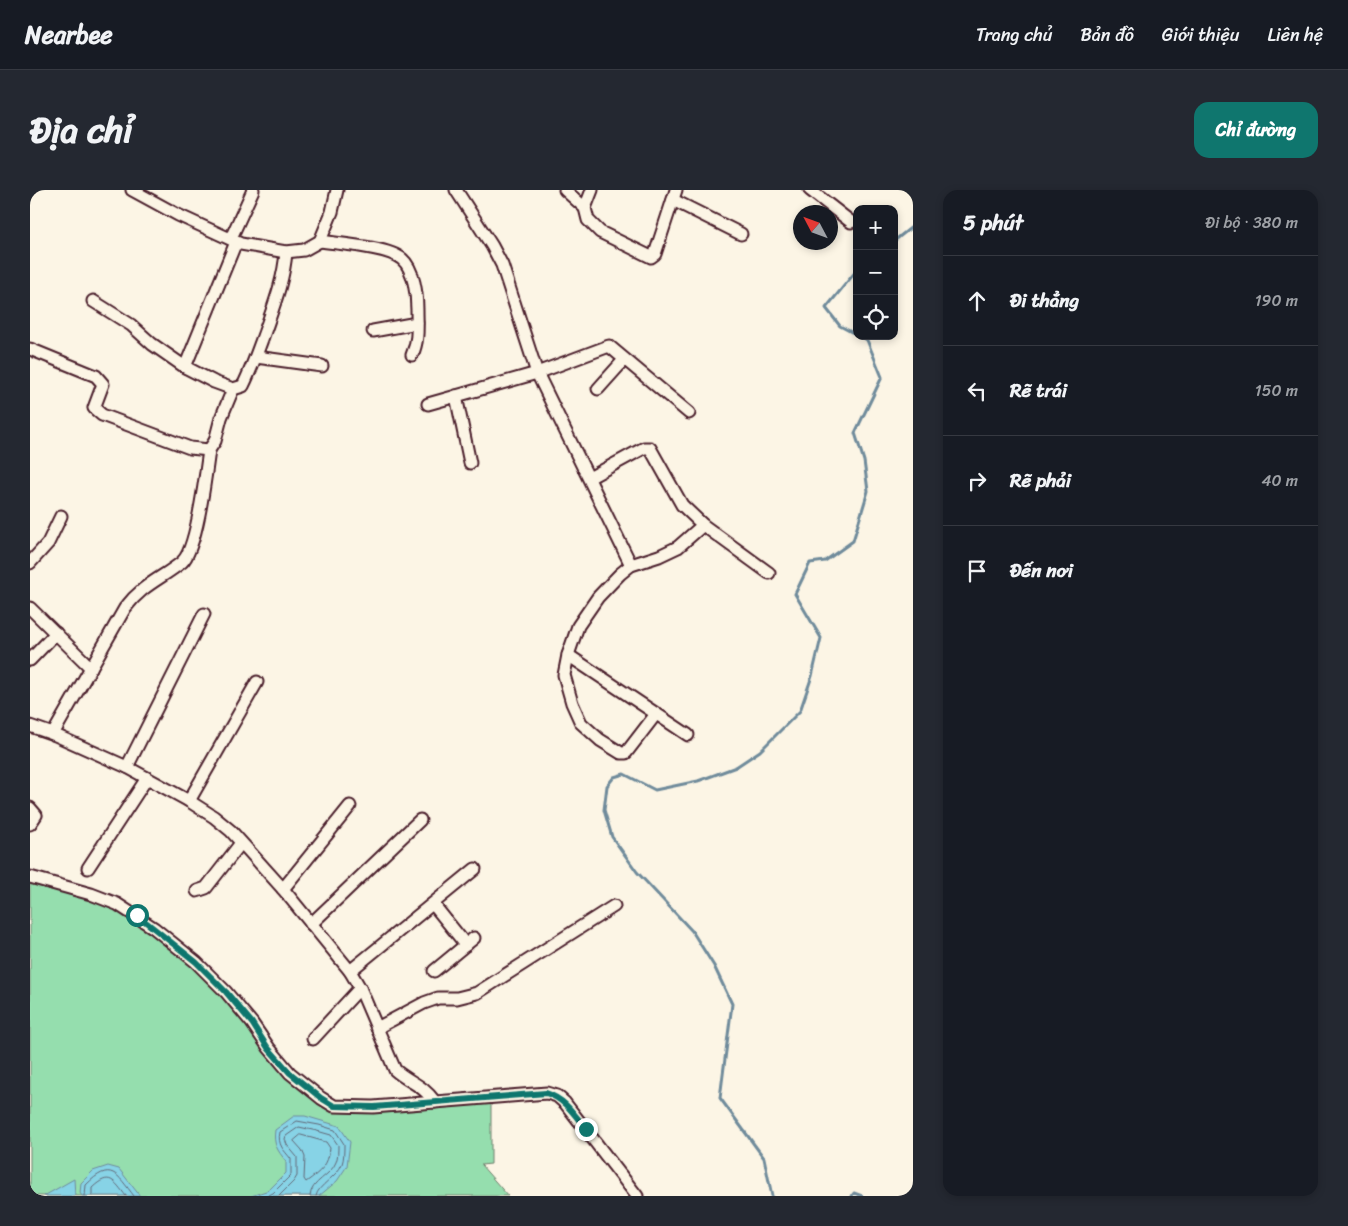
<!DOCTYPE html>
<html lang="vi">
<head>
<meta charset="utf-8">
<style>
  body { margin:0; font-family:Sriracha,sans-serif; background:#242831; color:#f1f3f6 }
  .controls { position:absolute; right:15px; top:15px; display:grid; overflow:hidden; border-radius:10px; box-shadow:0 2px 8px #0003 }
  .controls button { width:45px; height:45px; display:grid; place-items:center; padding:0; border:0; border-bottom:1px solid #363941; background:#171b24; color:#f1f3f6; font:25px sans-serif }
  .compass { position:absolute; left:763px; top:15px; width:45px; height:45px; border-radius:50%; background:#171b24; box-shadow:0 2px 8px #0003; rotate:311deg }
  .stop { position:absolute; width:15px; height:15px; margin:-11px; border:4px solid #0f766e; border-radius:50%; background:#fff }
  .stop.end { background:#0f766e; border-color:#fff; box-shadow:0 1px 5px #0008 }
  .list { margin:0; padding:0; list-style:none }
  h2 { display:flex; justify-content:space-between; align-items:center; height:65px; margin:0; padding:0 20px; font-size:21px }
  h2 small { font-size:16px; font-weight:400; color:#9ea1a6 }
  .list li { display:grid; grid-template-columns:32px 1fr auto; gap:15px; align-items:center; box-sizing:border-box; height:90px; padding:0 20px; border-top:1px solid #363941 }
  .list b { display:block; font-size:19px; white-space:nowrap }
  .list em { font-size:16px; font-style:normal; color:#9ea1a6 }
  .icon { flex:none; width:28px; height:28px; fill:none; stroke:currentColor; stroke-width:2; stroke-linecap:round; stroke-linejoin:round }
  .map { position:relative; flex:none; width:883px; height:1006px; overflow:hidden; border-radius:15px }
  header { display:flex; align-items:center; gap:30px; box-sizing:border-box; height:70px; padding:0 25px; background:#171b24; border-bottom:1px solid #363941 }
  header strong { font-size:24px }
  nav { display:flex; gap:28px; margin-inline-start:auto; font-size:18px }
  .intro { display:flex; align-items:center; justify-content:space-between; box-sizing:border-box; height:120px; padding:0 30px }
  h1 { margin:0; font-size:35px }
  .button { padding:12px 22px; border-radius:15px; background:#0f766e; color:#fff; font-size:18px; font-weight:700 }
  main { display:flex; gap:30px; padding:0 30px }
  aside { flex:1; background:#171b24; border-radius:15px; box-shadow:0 2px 8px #0003 }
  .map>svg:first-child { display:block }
  .green { fill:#95deae; stroke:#707e6c }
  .water { fill:#87d3e6; stroke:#6f8b9b }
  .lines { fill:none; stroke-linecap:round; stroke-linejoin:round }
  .shore { stroke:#626776; stroke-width:1 }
  .stream { stroke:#6f8b9b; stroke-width:3 }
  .minor-casing { stroke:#4a1f2b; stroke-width:15 }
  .minor { stroke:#fcf5e5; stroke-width:11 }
  .route { stroke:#0f766e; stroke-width:6 }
</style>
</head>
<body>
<header>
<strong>Nearbee</strong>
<nav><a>Trang chủ</a><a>Bản đồ</a><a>Giới thiệu</a><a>Liên hệ</a></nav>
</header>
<div class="intro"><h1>Địa chỉ</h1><a class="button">Chỉ đường</a></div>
<main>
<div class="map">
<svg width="883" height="1006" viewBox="0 0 883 1006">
  <rect width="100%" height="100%" fill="#fcf5e5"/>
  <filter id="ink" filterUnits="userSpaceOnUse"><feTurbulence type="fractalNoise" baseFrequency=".02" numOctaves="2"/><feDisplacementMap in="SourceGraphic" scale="10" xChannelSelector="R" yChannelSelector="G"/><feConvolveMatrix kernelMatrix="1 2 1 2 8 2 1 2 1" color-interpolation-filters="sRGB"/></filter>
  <g filter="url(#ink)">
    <path class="green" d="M 0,691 L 85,717 L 114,734 L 165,776 L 219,836 L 303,919 L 461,911 L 461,974 L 451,975 L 478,1006 L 0,1006 Z"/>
    <g class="water">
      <path d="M 264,926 L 275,926 L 309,936 L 320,952 L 317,976 L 307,991 L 289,1006 L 221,1006 L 239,1000 L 256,983 L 256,971 C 247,960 243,954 245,940 Z"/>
      <path d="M 78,976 L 89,979 L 110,1006 L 52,1006 L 50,1003 L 51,993 L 63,981 Z"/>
      <path d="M 44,989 L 45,1006 L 14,1006 Z"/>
    </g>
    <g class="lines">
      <g class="shore">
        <path d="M 271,945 L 296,952 L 300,958 C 298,976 291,981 276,992 L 274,989 L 275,967 L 272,960 L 264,951 Z"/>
        <path d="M 55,1006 L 56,995 C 81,970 87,984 104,1006"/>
        <path d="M 62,1006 L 62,998 C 80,981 84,991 96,1006"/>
        <path d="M 237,1006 L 243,1003 L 261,985 L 261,969 C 254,960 247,955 250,942 L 267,931 L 289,935 L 305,940 L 314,954 C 314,960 314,969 312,974 C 307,987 288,995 286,1006"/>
        <path d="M 249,1006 L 264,991 L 267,986 L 267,967 L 257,955 L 255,949 L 256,946 L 269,937 L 287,941 L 301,945 L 308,955 C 308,960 308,967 306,972 C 301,986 281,991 280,1006"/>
      </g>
      <g class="stream">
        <path d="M 864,51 L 883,36"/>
        <path d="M 827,80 L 796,118 L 810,136 L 827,145"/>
        <path d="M 742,1006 L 734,968 L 690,908 L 702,814 L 684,776 L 662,741 L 607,682 L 582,647 L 574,620 L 577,596 L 584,587 L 594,584 L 625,600 L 668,591 L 706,577 L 730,561 L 770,521 L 782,486 L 791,448 L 765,404 L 780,373 L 795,371 L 823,351 L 838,301 L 834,271 L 825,243 L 852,187 L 837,150 L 830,146"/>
        <path d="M 822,1006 L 824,1003 L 832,1006"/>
      </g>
      <defs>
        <g id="minor">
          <path d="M 102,0 L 148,25 L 211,54 L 256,62 L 274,60 L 290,51 L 302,22 L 307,0"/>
          <path d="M 426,0 L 462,56 L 472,75 L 507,183 L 601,375"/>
          <path d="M 535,0 L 555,18"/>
          <path d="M 562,0 L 555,18 L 558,30 L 570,42 L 621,67 L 625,64 L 646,0"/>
          <path d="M 780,0 L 821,32"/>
          <path d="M 643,10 L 711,44"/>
          <path d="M 201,48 L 223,0"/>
          <path d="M 290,51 C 310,54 358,57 372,69 C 384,79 387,105 387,120 C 387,136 389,150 382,165"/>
          <path d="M 63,111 L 101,135 L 122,154 L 155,177 L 184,192 L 203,199 L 213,196 C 222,178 228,160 235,141 C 244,115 254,89 256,62"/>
          <path d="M 343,141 L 387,133"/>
          <path d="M 0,159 L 66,186 L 73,194 L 64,218 L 72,225 L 160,258 L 179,260 L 185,251 L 191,228 L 203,199"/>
          <path d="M 226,167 L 292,176"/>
          <path d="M 155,177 L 206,52"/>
          <path d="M 568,199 L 594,170"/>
          <path d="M 426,206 L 440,273"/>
          <path d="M 398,214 L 507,183 L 579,156 L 659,223"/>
          <path d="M 559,288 L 614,258 L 620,258 L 652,315 L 673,335 L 739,383"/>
          <path d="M 0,373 L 18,353 L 31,326"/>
          <path d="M 0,418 L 61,478"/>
          <path d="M 538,465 L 658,545"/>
          <path d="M 0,470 L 26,443"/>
          <path d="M 626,524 L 596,563 L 591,563 L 570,550 L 551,533 L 542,513 L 534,485 L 538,465 L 548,436 L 568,407 L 590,384 L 601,375 L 629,366 L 648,357 L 673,335"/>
          <path d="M 0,536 L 23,544 L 97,577 L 159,611 L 184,627 L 201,641 L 253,699 L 320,781 L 330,798 L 365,880 C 380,893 392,894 405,912"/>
          <path d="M 23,544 L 95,418 C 113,394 131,389 152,372 C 167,359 176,282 179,260"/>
          <path d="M 97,577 L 174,424"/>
          <path d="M 159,611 L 227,492"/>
          <path d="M 0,618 L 6,625 L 0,634"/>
          <path d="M 58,678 L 117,588"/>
          <path d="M 0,687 L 61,704 L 87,714 L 124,738 L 166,772 L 196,802 L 222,833 L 239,858 L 260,883 L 291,908 L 304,916 L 343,917 L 517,903 L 527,906 L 535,913 L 607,1006"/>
          <path d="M 253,699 L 320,616"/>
          <path d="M 167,701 L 176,698 L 211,653"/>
          <path d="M 403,714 L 436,755"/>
          <path d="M 281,734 L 390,630"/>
          <path d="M 320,781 L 445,679"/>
          <path d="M 404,781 L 444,748"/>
          <path d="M 347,838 L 394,813 L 408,808 L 427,808 L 447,803 L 584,716"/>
          <path d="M 283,849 L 330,798"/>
        </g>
      </defs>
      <use href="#minor" class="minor-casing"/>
      <use href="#minor" class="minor"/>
    </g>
  </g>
  <g class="lines" filter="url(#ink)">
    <path class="route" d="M 107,725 L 166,772 L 196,802 L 222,833 L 238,858 L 260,883 L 291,908 L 304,916 L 344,917 L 516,903 C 535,909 544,924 556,939"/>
  </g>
</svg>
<div class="controls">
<button>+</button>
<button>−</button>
<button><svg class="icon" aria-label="locate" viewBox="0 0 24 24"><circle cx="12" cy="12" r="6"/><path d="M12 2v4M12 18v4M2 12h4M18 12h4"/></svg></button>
</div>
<svg class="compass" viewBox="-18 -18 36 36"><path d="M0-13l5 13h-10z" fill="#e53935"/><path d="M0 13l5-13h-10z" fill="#9ea1a6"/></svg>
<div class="stop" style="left:107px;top:725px"></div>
<div class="stop end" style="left:556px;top:939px"></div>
</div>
<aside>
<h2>5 phút<small>Đi bộ · 380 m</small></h2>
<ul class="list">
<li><svg class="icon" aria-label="ahead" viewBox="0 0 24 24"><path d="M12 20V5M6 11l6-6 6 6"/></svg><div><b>Đi thẳng</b></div><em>190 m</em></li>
<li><svg class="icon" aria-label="left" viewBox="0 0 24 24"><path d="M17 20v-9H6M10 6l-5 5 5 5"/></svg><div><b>Rẽ trái</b></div><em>150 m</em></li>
<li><svg class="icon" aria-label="right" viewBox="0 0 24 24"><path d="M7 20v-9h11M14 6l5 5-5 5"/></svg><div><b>Rẽ phải</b></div><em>40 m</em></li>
<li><svg class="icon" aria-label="arrive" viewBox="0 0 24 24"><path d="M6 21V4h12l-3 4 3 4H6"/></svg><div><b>Đến nơi</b></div></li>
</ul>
</aside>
</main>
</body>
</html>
